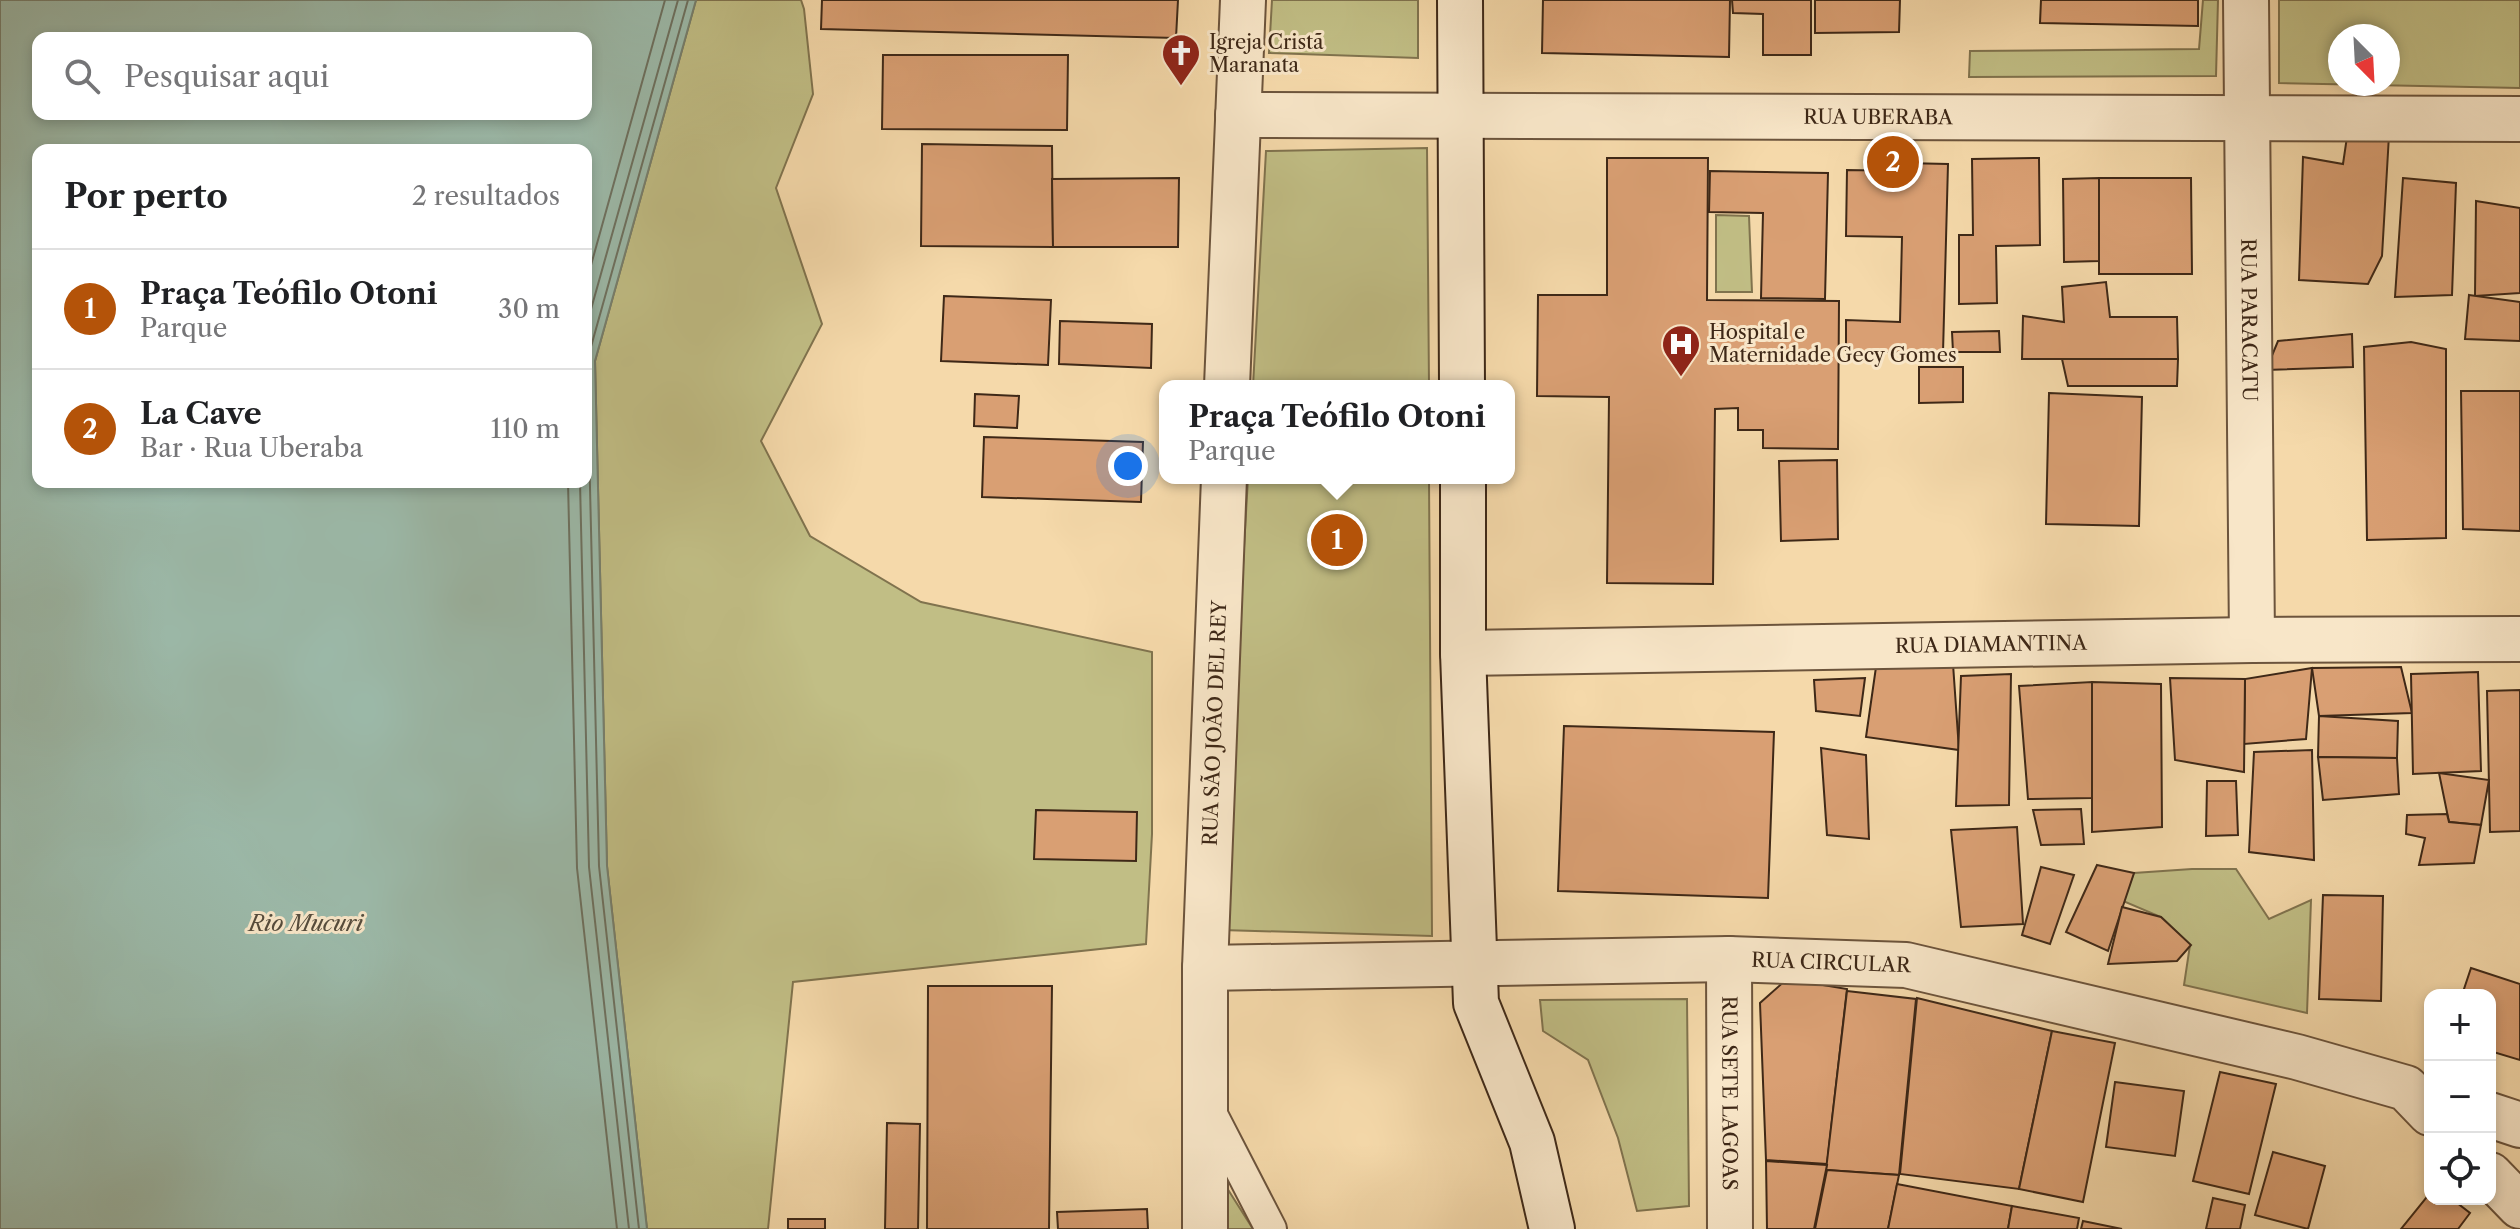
<!DOCTYPE html>
<html lang="pt">
<head>
<meta charset="utf-8">
<style>
  body { margin:0; font-family:"Libre Caslon Text",serif; background:#f2f2f2; color:#202124 }
  .controls { position:absolute; right:24px; bottom:24px; display:grid; overflow:hidden; border-radius:16px; box-shadow:0 4px 12px #0003 }
  .controls button { width:72px; height:72px; display:grid; place-items:center; padding:0; border:0; border-bottom:2px solid #e0e0e0; background:#fff; color:#202124; font:40px sans-serif }
  .compass { position:absolute; left:2328px; top:24px; width:72px; height:72px; border-radius:50%; background:#fff; box-shadow:0 4px 12px #0003; rotate:156deg }
  .you { position:absolute; left:1128px; top:466px; width:28px; height:28px; margin:-20px; border:6px solid #fff; border-radius:50%; background:#1a73e8; box-shadow:0 0 0 12px #1a73e833 }
  .badge { display:grid; place-items:center; width:52px; height:52px; border-radius:50%; background:#b45309; color:#fff; font-size:26px; font-weight:700 }
  .pin { position:absolute; translate:-50% -50%; border:4px solid #fff; box-shadow:0 2px 8px #0006 }
  .popup { position:absolute; left:1159px; top:380px; width:356px; height:104px; box-sizing:border-box; display:grid; place-content:center; border-radius:16px; background:#fff; filter:drop-shadow(0 2px 6px #0005); font-size:26px; white-space:nowrap; color:#757577 }
  .popup b { font-size:30px; color:#202124 }
  .popup::after { content:''; position:absolute; left:50%; top:100%; margin-left:-16px; border:16px solid transparent; border-top-color:#fff }
  .list { margin:0; padding:0; list-style:none }
  h2 { display:flex; justify-content:space-between; align-items:center; height:104px; margin:0; padding:0 32px; font-size:34px }
  h2 small { font-size:26px; font-weight:400; color:#757577 }
  .list li { display:grid; grid-template-columns:52px 1fr auto; gap:24px; align-items:center; box-sizing:border-box; height:120px; padding:0 32px; border-top:2px solid #e0e0e0 }
  .list b { display:block; font-size:30px; white-space:nowrap }
  .list p { margin:0; font-size:26px; white-space:nowrap; color:#757577 }
  .list em { font-size:26px; font-style:normal; color:#757577 }
  .icon { flex:none; width:44px; height:44px; fill:none; stroke:currentColor; stroke-width:2; stroke-linecap:round; stroke-linejoin:round }
  .map { position:relative; flex:none; width:2520px; height:1229px; overflow:hidden }
  .search { position:absolute; background:#fff; box-shadow:0 4px 12px #0003; left:32px; top:32px; width:560px; height:88px; display:flex; align-items:center; gap:20px; box-sizing:border-box; padding:0 28px; border-radius:16px; color:#757577; font-size:30px }
  .panel { position:absolute; background:#fff; box-shadow:0 4px 12px #0003; left:32px; top:144px; width:560px; height:344px; border-radius:16px }
  .map>svg:first-child { display:block }
  .green { fill:#c1be85; stroke:#80734e; stroke-width:2; fill-rule:evenodd }
  .water { fill:#9cbaaa; stroke:#76806f; stroke-width:2; fill-rule:evenodd }
  .lines { fill:none; stroke-linecap:round; stroke-linejoin:round }
  .shore { stroke:#6d7160; stroke-width:2 }
  .building { fill:#d99f73; stroke:#3e2817; stroke-width:2 }
  .lane-casing { stroke:#6c543c; stroke-width:34 }
  .street-casing { stroke:#6c543c; stroke-width:48 }
  .secondary-casing { stroke:#3e2817; stroke-width:48 }
  .lane { stroke:#f8e6c8; stroke-width:30 }
  .street { stroke:#f8e6c8; stroke-width:44 }
  .secondary { stroke:#f8e6c8; stroke-width:44 }
  .labels { text-anchor:middle; dominant-baseline:central; stroke-width:6; stroke-linejoin:round; paint-order:stroke }
  .poi-label { font-size:20px; fill:#3e2817; stroke:#f8e6c8; text-anchor:start }
  .street-label { font-size:20px; fill:#3e2817; stroke:#f8e6c8 }
  .water-label { font-size:22px; font-style:italic; fill:#564c3c; stroke:#f8e6c8 }
</style>
</head>
<body>
<div class="map">
<svg width="2520" height="1229" viewBox="0 0 2520 1229">
  <rect width="100%" height="100%" fill="#f5d9aa"/>
  <filter id="stains"><feTurbulence type="fractalNoise" baseFrequency=".0025" numOctaves="4"/><feColorMatrix values="0 0 0 0 .2 0 0 0 0 .09 0 0 0 0 .02 0 0 0 .5 -.17"/></filter>
  <radialGradient id="worn" r=".72"><stop offset=".6" stop-color="#630" stop-opacity="0"/><stop offset="1" stop-color="#630" stop-opacity=".3"/></radialGradient>
  <g class="green">
    <path d="M 696,0 L 801,0 L 804,9 L 813,94 L 776,188 L 822,324 L 761,441 L 810,536 L 921,602 L 1152,652 L 1152,834 L 1146,944 L 793,982 L 768,1229 L 647,1229 L 607,866 L 595,361 Z"/>
    <path d="M 1272,0 L 1418,0 L 1418,58 L 1269,53 Z"/>
    <path d="M 2203,0 L 2218,0 L 2216,76 L 1969,77 L 1970,51 L 2199,49 Z"/>
    <path d="M 2279,0 L 2520,0 L 2520,88 L 2279,83 ZM 2388,36 L 2388,84 L 2340,84 L 2340,36 Z"/>
    <path d="M 1427,148 L 1429,386 L 1253,386 L 1266,151 Z"/>
    <path d="M 1716,215 L 1749,216 L 1752,292 L 1716,292 Z"/>
    <path d="M 1248,478 L 1429,478 L 1432,936 L 1222,930 Z"/>
    <path d="M 2192,869 L 2236,869 L 2269,919 L 2311,900 L 2307,1013 L 2184,985 L 2190,945 L 2161,917 L 2123,901 L 2134,873 Z"/>
    <path d="M 1687,999 L 1689,1206 L 1637,1211 L 1618,1138 L 1588,1060 L 1543,1031 L 1540,1000 Z"/>
    <path d="M 1220,1177 L 1253,1229 L 1220,1229 Z"/>
  </g>
  <path class="water" d="M 0,0 L 696,0 L 595,361 L 607,866 L 647,1229 L 0,1229 ZM 38,38 L 586,38 L 586,114 L 38,114 ZM 38,150 L 586,150 L 586,482 L 38,482 Z"/>
  <g class="lines">
    <g class="shore">
      <path d="M 586,283 L 665,0"/>
      <path d="M 586,327 L 678,0"/>
      <path d="M 568,482 L 577,868 L 617,1229"/>
      <path d="M 580,482 L 589,867 L 629,1229"/>
      <path d="M 639,1229 L 599,866 L 587,361 L 688,0"/>
    </g>
  </g>
  <g class="building">
    <path d="M 822,0 L 1178,0 L 1176,38 L 821,29 Z"/>
    <path d="M 1543,0 L 1730,0 L 1729,57 L 1542,53 Z"/>
    <path d="M 1732,0 L 1811,0 L 1811,55 L 1763,55 L 1763,14 L 1733,13 Z"/>
    <path d="M 1815,0 L 1900,0 L 1899,32 L 1815,33 Z"/>
    <path d="M 2041,0 L 2198,0 L 2198,26 L 2040,23 Z"/>
    <path d="M 883,55 L 1068,55 L 1067,130 L 882,129 Z"/>
    <path d="M 2348,130 L 2389,135 L 2382,256 L 2368,284 L 2299,280 L 2303,157 L 2343,164 Z"/>
    <path d="M 922,144 L 1052,146 L 1053,247 L 921,246 Z"/>
    <path d="M 1607,158 L 1708,158 L 1707,300 L 1839,301 L 1838,449 L 1763,448 L 1763,430 L 1738,430 L 1738,408 L 1715,409 L 1713,584 L 1607,583 L 1609,397 L 1537,396 L 1538,295 L 1607,295 Z"/>
    <path d="M 2039,158 L 2040,245 L 1996,246 L 1997,303 L 1959,304 L 1959,235 L 1973,235 L 1972,159 Z"/>
    <path d="M 1903,163 L 1948,164 L 1943,353 L 1846,351 L 1846,320 L 1900,322 L 1902,237 L 1846,236 L 1847,170 L 1903,171 Z"/>
    <path d="M 1710,171 L 1828,173 L 1825,299 L 1761,298 L 1763,213 L 1709,212 Z"/>
    <path d="M 1179,178 L 1178,247 L 1053,247 L 1052,179 Z"/>
    <path d="M 2099,178 L 2191,178 L 2192,274 L 2099,274 Z"/>
    <path d="M 2099,178 L 2099,261 L 2064,262 L 2063,179 Z"/>
    <path d="M 2403,178 L 2456,183 L 2452,295 L 2395,297 Z"/>
    <path d="M 2476,201 L 2520,208 L 2520,293 L 2475,296 Z"/>
    <path d="M 2106,282 L 2110,317 L 2177,317 L 2178,359 L 2022,359 L 2023,316 L 2064,322 L 2062,287 Z"/>
    <path d="M 2469,295 L 2520,302 L 2520,341 L 2465,339 Z"/>
    <path d="M 944,296 L 1051,300 L 1048,365 L 941,361 Z"/>
    <path d="M 1060,321 L 1152,324 L 1151,368 L 1059,364 Z"/>
    <path d="M 1999,331 L 2000,352 L 1953,352 L 1952,332 Z"/>
    <path d="M 2352,334 L 2353,367 L 2266,370 L 2278,341 Z"/>
    <path d="M 2411,342 L 2446,349 L 2446,538 L 2367,540 L 2364,347 Z"/>
    <path d="M 2062,359 L 2178,359 L 2177,386 L 2068,386 Z"/>
    <path d="M 1919,367 L 1963,367 L 1963,402 L 1919,403 Z"/>
    <path d="M 2461,391 L 2520,391 L 2520,531 L 2463,529 Z"/>
    <path d="M 2049,393 L 2142,397 L 2139,526 L 2046,524 Z"/>
    <path d="M 975,394 L 1019,396 L 1017,428 L 974,426 Z"/>
    <path d="M 984,437 L 1143,442 L 1141,502 L 982,497 Z"/>
    <path d="M 1837,460 L 1838,539 L 1781,541 L 1779,461 Z"/>
    <path d="M 1877,660 L 1953,664 L 1959,750 L 1866,737 Z"/>
    <path d="M 2401,667 L 2412,713 L 2319,716 L 2312,668 Z"/>
    <path d="M 2312,668 L 2306,739 L 2244,744 L 2245,679 Z"/>
    <path d="M 2478,672 L 2481,771 L 2413,774 L 2411,674 Z"/>
    <path d="M 2011,674 L 2009,805 L 1956,806 L 1961,676 Z"/>
    <path d="M 1865,678 L 1860,716 L 1816,711 L 1814,680 Z"/>
    <path d="M 2170,678 L 2245,679 L 2244,772 L 2175,760 Z"/>
    <path d="M 2092,682 L 2161,684 L 2162,827 L 2092,832 Z"/>
    <path d="M 2092,682 L 2092,798 L 2028,799 L 2019,686 Z"/>
    <path d="M 2520,690 L 2520,831 L 2490,832 L 2487,691 Z"/>
    <path d="M 2319,716 L 2398,721 L 2397,758 L 2318,757 Z"/>
    <path d="M 1564,726 L 1774,732 L 1768,898 L 1558,891 Z"/>
    <path d="M 1821,748 L 1866,755 L 1869,839 L 1827,835 Z"/>
    <path d="M 2312,750 L 2314,860 L 2249,852 L 2254,752 Z"/>
    <path d="M 2318,757 L 2397,758 L 2399,794 L 2323,800 Z"/>
    <path d="M 2439,773 L 2489,780 L 2481,825 L 2449,822 Z"/>
    <path d="M 2207,781 L 2236,781 L 2238,835 L 2206,836 Z"/>
    <path d="M 2081,809 L 2084,844 L 2041,845 L 2033,810 Z"/>
    <path d="M 1036,810 L 1137,812 L 1136,861 L 1034,859 Z"/>
    <path d="M 2447,814 L 2449,822 L 2481,825 L 2474,863 L 2419,865 L 2425,838 L 2406,834 L 2407,815 Z"/>
    <path d="M 2017,827 L 2023,924 L 1961,927 L 1951,830 Z"/>
    <path d="M 2097,865 L 2134,873 L 2108,951 L 2066,932 Z"/>
    <path d="M 2041,867 L 2074,875 L 2050,944 L 2022,935 Z"/>
    <path d="M 2323,895 L 2383,896 L 2381,1001 L 2319,999 Z"/>
    <path d="M 2122,907 L 2161,917 L 2191,945 L 2177,961 L 2108,964 Z"/>
    <path d="M 2471,968 L 2520,984 L 2520,1060 L 2490,1051 L 2490,995 L 2462,995 Z"/>
    <path d="M 1787,979 L 1847,989 L 1827,1164 L 1766,1160 L 1760,1003 Z"/>
    <path d="M 928,986 L 1052,986 L 1049,1229 L 927,1229 Z"/>
    <path d="M 1847,991 L 1916,999 L 1899,1175 L 1826,1170 Z"/>
    <path d="M 1917,998 L 2052,1031 L 2019,1189 L 1900,1174 Z"/>
    <path d="M 2052,1031 L 2115,1043 L 2083,1202 L 2019,1189 Z"/>
    <path d="M 2220,1072 L 2276,1084 L 2249,1194 L 2193,1181 Z"/>
    <path d="M 2115,1082 L 2184,1091 L 2175,1156 L 2106,1147 Z"/>
    <path d="M 887,1123 L 920,1124 L 918,1229 L 885,1229 Z"/>
    <path d="M 2273,1152 L 2325,1166 L 2308,1229 L 2255,1215 Z"/>
    <path d="M 1766,1161 L 1827,1165 L 1814,1229 L 1767,1229 Z"/>
    <path d="M 1827,1170 L 1899,1175 L 1888,1229 L 1815,1229 Z"/>
    <path d="M 1897,1184 L 2012,1206 L 2008,1229 L 1888,1229 Z"/>
    <path d="M 2430,1193 L 2430,1199 L 2452,1199 L 2470,1213 L 2458,1229 L 2401,1229 Z"/>
    <path d="M 2213,1198 L 2245,1205 L 2240,1229 L 2206,1229 Z"/>
    <path d="M 2012,1206 L 2079,1218 L 2077,1229 L 2008,1229 Z"/>
    <path d="M 1147,1209 L 1148,1229 L 1058,1229 L 1057,1212 Z"/>
    <rect x="788" y="1219" width="37" height="10"/>
    <path d="M 2083,1221 L 2122,1229 L 2081,1229 Z"/>
  </g>
  <g class="lines">
    <defs>
      <path id="lane" d="M 1207,1105 L 1271,1229"/>
      <g id="street">
        <path id="s1" d="M 2246,0 L 2252,640"/>
        <path id="s2" d="M 1238,115 L 2520,119"/>
        <path d="M 1227,386 L 1243,0"/>
        <path id="s3" d="M 1463,653 L 2252,640 L 2520,639"/>
        <path id="s4" d="M 1729,959 L 1730,1229"/>
        <path id="s5" d="M 1205,968 L 1729,959 L 1906,965 L 2297,1057 L 2406,1088 L 2430,1113"/>
        <path d="M 2490,1115 L 2520,1125"/>
        <path d="M 2490,1175 L 2520,1206"/>
        <path id="s6" d="M 1205,1229 L 1205,968 L 1224,478"/>
      </g>
      <g id="secondary">
        <path d="M 1460,0 L 1462,386"/>
        <path d="M 1463,478 L 1463,653 L 1476,1003 L 1532,1142 L 1552,1229"/>
      </g>
    </defs>
    <use href="#lane" class="lane-casing"/>
    <use href="#street" class="street-casing"/>
    <use href="#secondary" class="secondary-casing"/>
    <use href="#lane" class="lane"/>
    <use href="#street" class="street"/>
    <use href="#secondary" class="secondary"/>
  </g>
  <defs>
    <symbol id="church-pin" viewBox="-11 -11 22 30"><path d="M0 17L-7.5 6A9.5 9.5 0 1 1 7.5 6Z" fill="#8f2418" stroke="#f8e6c8"/><path d="M-1.2-6h2.4v3.5h3.3v2.4h-3.3V6h-2.4V-.1h-3.3v-2.4h3.3Z" fill="#fff"/></symbol>
    <symbol id="hospital-pin" viewBox="-11 -11 22 30"><path d="M0 17L-7.5 6A9.5 9.5 0 1 1 7.5 6Z" fill="#8f2418" stroke="#f8e6c8"/><path d="M-5-5h3v3.5h4V-5h3V5h-3V1.5h-4V5h-3Z" fill="#fff"/></symbol>
  </defs>
  <g fill-rule="evenodd">
    <use href="#church-pin" x="1159" y="31" width="44" height="60"/>
    <use href="#hospital-pin" x="1659" y="322" width="44" height="60"/>
  </g>
  <g class="labels">
    <g class="poi-label">
      <text x="1209" y="42">Igreja Cristã<tspan x="1209" dy="23">Maranata</tspan></text>
      <text x="1709" y="332">Hospital e<tspan x="1709" dy="23">Maternidade Gecy Gomes</tspan></text>
    </g>
    <g class="street-label">
      <text stroke="none"><textPath href="#s2" startOffset="640">RUA UBERABA</textPath></text>
      <text stroke="none"><textPath href="#s1" startOffset="320">RUA PARACATU</textPath></text>
      <text stroke="none"><textPath href="#s3" startOffset="528">RUA DIAMANTINA</textPath></text>
      <text stroke="none"><textPath href="#s6" startOffset="506">RUA SÃO JOÃO DEL REY</textPath></text>
      <text stroke="none"><textPath href="#s5" startOffset="626">RUA CIRCULAR</textPath></text>
      <text stroke="none"><textPath href="#s4" startOffset="134">RUA SETE LAGOAS</textPath></text>
    </g>
    <g class="water-label">
      <text x="306" y="923">Rio Mucuri</text>
    </g>
  </g>
  <rect width="100%" height="100%" filter="url(#stains)"/>
  <rect width="100%" height="100%" fill="url(#worn)"/>
</svg>
<div class="controls">
<button>+</button>
<button>−</button>
<button><svg class="icon" aria-label="locate" viewBox="0 0 24 24"><circle cx="12" cy="12" r="6"/><path d="M12 2v4M12 18v4M2 12h4M18 12h4"/></svg></button>
</div>
<svg class="compass" viewBox="-18 -18 36 36"><path d="M0-13l5 13h-10z" fill="#e53935"/><path d="M0 13l5-13h-10z" fill="#757577"/></svg>
<div class="you"></div>
<div class="pin badge" style="left:1337px;top:540px">1</div>
<div class="popup"><b>Praça Teófilo Otoni</b>Parque</div>
<div class="pin badge" style="left:1893px;top:162px">2</div>
<div class="search"><svg class="icon" aria-label="search" viewBox="0 0 24 24"><circle cx="10" cy="10" r="6"/><path d="M15 15l6 6"/></svg>Pesquisar aqui</div>
<section class="panel">
<h2>Por perto<small>2 resultados</small></h2>
<ul class="list">
<li><span class="badge">1</span><div><b>Praça Teófilo Otoni</b><p>Parque</p></div><em>30 m</em></li>
<li><span class="badge">2</span><div><b>La Cave</b><p>Bar · Rua Uberaba</p></div><em>110 m</em></li>
</ul>
</section>
</div>
</body>
</html>
